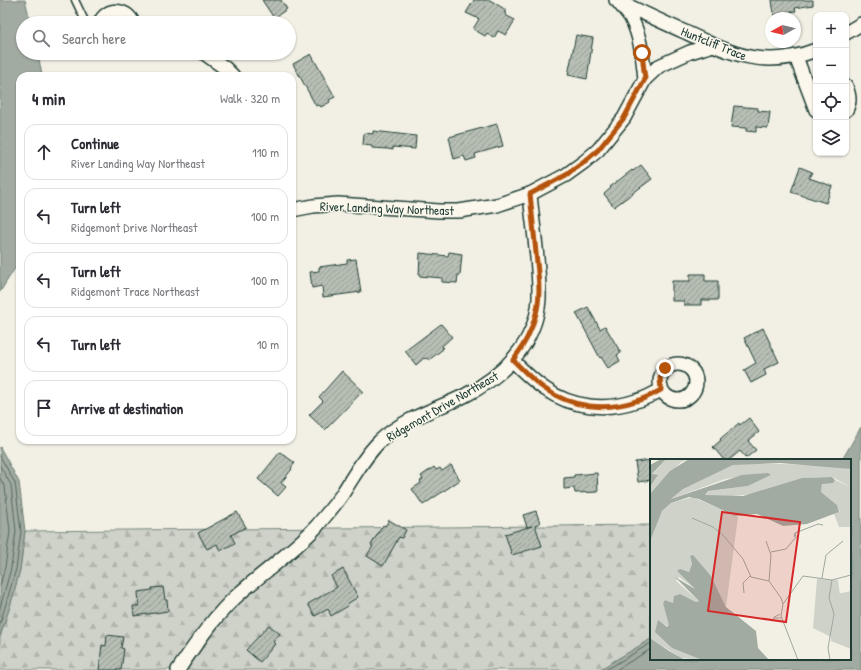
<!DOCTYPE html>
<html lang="en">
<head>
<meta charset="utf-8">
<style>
  body { margin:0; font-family:"Patrick Hand",sans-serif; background:#f2f2f3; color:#2b2b33 }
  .controls { position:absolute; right:12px; top:12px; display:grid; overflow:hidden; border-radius:8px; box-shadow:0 1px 3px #0004 }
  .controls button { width:36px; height:36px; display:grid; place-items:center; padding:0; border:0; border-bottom:1px solid #e1e1e2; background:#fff; color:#2b2b33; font:20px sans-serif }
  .compass { position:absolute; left:765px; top:12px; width:36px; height:36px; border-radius:50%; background:#fff; box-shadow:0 1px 3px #0004; rotate:262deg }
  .stop { position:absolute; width:12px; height:12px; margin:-9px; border:3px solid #b45309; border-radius:50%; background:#fff }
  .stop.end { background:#b45309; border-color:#fff; box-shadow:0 1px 4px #0008 }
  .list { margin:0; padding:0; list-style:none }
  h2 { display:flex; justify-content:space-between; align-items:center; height:52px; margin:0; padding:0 16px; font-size:17px }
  h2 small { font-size:13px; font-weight:400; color:#7c7c81 }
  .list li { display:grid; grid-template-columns:26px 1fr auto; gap:12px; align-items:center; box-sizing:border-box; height:56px; margin:0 8px 8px; padding:0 8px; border:1px solid #e1e1e2; border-radius:12px }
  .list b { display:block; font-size:15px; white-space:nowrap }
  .list p { margin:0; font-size:13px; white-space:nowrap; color:#7c7c81 }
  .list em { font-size:13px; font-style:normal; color:#7c7c81 }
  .icon { flex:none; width:22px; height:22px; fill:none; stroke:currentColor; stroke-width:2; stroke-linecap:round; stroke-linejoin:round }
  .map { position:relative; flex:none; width:861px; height:670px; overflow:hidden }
  .search { position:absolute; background:#fff; box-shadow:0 1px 3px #0004; left:16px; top:16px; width:280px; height:44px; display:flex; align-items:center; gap:10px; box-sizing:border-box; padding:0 14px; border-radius:22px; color:#7c7c81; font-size:15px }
  .panel { position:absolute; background:#fff; box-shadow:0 1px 3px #0004; left:16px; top:72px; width:280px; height:372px; border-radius:12px }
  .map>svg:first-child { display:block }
  .forest { fill:url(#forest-firs); stroke:#77887e }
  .water { fill:#a2aba1; stroke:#6e7f75 }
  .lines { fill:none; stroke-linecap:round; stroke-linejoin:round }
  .shore { stroke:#536960; stroke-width:1 }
  .building { fill:url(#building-hatch); stroke:#1f3d34 }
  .service-casing { stroke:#1f3d34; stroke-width:9 }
  .minor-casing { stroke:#1f3d34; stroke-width:16 }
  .service { stroke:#fbf7ec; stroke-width:6 }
  .minor { stroke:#fbf7ec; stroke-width:13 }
  .route { stroke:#b45309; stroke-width:5 }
  .labels { text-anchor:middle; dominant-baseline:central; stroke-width:3; stroke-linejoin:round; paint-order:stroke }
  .street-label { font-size:13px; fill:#1f3d34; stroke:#fbf7ec }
  .inset-road { fill:none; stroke:#9ea89e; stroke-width:1 }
  .view { fill:#d62828; fill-opacity:0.15; stroke:#d62828; stroke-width:2 }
  .inset-edge { fill:none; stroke:#1f3d34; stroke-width:2 }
</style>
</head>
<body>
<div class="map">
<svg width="861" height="670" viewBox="0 0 861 670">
  <defs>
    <pattern id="forest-firs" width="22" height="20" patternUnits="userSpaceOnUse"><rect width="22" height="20" fill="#cfd2c8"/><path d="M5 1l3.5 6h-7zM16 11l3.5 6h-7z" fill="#b1b5ac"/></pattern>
    <pattern id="building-hatch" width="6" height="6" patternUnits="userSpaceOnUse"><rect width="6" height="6" fill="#b7beb3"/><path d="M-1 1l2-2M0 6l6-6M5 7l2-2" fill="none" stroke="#949c92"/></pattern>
  </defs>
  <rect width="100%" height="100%" fill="#f2f0e5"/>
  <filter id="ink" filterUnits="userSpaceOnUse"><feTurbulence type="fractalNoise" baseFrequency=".025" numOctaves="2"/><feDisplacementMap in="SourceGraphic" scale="8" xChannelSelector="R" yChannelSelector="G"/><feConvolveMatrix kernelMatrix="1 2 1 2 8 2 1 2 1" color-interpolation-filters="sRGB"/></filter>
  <g filter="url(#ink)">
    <path class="forest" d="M 651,525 L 651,639 L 599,670 L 0,670 L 0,637 L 11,603 L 20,570 L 25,531 Z"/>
    <g class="water">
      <path d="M 0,0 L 25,0 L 31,23 L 23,23 L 23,53 L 38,53 L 42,76 L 20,76 L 20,260 L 0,292 Z"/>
      <path d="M 861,427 L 861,670 L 599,670 L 651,639 L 651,659 L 850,659 L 850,460 L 842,460 Z"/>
      <path d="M 0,447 L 19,482 L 25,531 L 20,570 L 11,603 L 0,637 Z"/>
    </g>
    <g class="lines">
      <g class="shore">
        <path d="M 0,456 L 15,483 L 21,531 L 16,569 L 0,624"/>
        <path d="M 0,466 L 11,485 L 16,531 L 11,568 L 0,608"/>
        <path d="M 0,478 L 5,487 L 10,531 L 5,567 L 0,586"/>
        <path d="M 606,670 L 651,643"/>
        <path d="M 616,670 L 651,649"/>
      </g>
    </g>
    <g class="building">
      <path d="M 262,0 L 281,0 L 287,9 L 274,18 Z"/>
      <path d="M 474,0 L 490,0 L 506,10 L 504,12 L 506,13 L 505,15 L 515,20 L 506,35 L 498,31 L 494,38 L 487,33 L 485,36 L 473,29 L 479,19 L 466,13 Z"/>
      <path d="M 772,0 L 813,0 L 813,5 L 795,8 L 796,11 L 774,15 Z"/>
      <path d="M 576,35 L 593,38 L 587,79 L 568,75 Z"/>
      <path d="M 311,54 L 335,97 L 329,100 L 330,102 L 321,107 L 319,105 L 316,106 L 293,64 Z"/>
      <path d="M 734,106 L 758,108 L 758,111 L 770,112 L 768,128 L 756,127 L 756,132 L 746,131 L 746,128 L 731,127 Z"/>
      <path d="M 497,124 L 503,146 L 475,154 L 476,158 L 466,161 L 464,156 L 454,159 L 449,137 Z"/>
      <path d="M 373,131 L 416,136 L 415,149 L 393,147 L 393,150 L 388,149 L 372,148 L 372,146 L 363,145 L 364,133 L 373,134 Z"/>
      <path d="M 641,165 L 652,179 L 614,207 L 604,194 L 611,188 L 610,187 L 632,170 L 633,171 Z"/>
      <path d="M 800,167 L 812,172 L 809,178 L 832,186 L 826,203 L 791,192 Z"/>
      <path d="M 449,252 L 462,254 L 460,275 L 458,275 L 457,283 L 442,282 L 442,278 L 419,276 L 420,253 L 448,256 Z"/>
      <path d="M 356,259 L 361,292 L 323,297 L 322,286 L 312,288 L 310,272 L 319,271 L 319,267 L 347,263 L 347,260 Z"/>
      <path d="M 690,274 L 705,274 L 705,281 L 718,281 L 718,300 L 701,300 L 701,305 L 684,305 L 684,301 L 672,301 L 672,281 L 690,281 Z"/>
      <path d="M 588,307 L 600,329 L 605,326 L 621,353 L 617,355 L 620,361 L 608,368 L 601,357 L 600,358 L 576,313 Z"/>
      <path d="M 441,324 L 452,337 L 442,346 L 443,349 L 429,360 L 428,358 L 426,359 L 424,358 L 416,365 L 405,351 Z"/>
      <path d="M 763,328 L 779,362 L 764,369 L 766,375 L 751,383 L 744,370 L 756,363 L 744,338 Z"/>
      <path d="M 342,371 L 363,391 L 325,430 L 309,415 L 323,401 L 319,397 Z"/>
      <path d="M 749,418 L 759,432 L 748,441 L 756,450 L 746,458 L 740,451 L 729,460 L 724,460 L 713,447 L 721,440 L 720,439 L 739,423 L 740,425 Z"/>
      <path d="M 280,452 L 295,463 L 291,468 L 292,469 L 281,483 L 286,487 L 278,496 L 258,479 Z"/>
      <path d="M 651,460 L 651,480 L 638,482 L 635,462 Z"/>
      <path d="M 451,465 L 460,480 L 423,505 L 412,489 L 421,483 L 420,481 L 423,479 L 421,476 L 434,467 L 436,470 L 440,468 L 442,471 Z"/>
      <path d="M 597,473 L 598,492 L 575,493 L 574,488 L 564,489 L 564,478 L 574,477 L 574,475 Z"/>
      <path d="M 536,511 L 540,523 L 535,525 L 542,546 L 512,555 L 505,534 L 532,526 L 527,527 L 523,515 Z"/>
      <path d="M 237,512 L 246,527 L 231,535 L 235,543 L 220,551 L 217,544 L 207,549 L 198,533 Z"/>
      <path d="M 389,520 L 406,530 L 402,538 L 399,537 L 383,566 L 367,556 L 373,546 L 371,545 L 383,525 L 385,526 Z"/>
      <path d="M 343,569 L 358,597 L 347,604 L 348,606 L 331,616 L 328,609 L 315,616 L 308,604 L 337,587 L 331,576 Z"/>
      <path d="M 163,587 L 165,600 L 167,600 L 168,611 L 134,616 L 133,606 L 139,606 L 138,592 L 152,590 L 152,588 Z"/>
      <path d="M 269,625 L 280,634 L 273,642 L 275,644 L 260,662 L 246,650 Z"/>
      <path d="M 107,635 L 123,637 L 121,648 L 124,649 L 121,670 L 99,670 L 102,645 L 106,646 Z"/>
    </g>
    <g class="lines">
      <defs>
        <path id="service" d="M 75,0 L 85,21 L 89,23"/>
        <g id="minor">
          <path d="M 616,0 C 639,11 662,22 685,32 C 732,54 764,70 816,50"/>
          <path d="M 619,3 C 623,8 628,13 631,18 C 641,37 643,59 645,79"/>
          <path d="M 100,23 C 106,7 127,8 133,23"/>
          <path d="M 846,33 L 861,24"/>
          <path d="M 204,53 L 225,68 L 233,76"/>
          <path d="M 796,57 L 816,110"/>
          <path d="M 846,86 C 849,95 851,101 846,110"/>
          <path d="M 292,210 L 313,206 L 338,204 L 439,211 L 459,211 L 497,205 L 530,194 L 566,175 L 584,162 L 598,150 L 624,118 L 645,79 L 659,66 L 690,52 L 713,45"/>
          <path d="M 513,361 C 523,371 533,381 545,389 C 572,408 606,411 636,401 C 645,399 653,394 661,390"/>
          <circle cx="678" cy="382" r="18"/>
          <path d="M 178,670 C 197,642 215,615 240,593 C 266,570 294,551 317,526 C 325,516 334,506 341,496 C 353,477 364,457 380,441 C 403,419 437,409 464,396 C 502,377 536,344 539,299 C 540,265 533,229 530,194"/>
        </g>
      </defs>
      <use href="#service" class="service-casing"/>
      <use href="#minor" class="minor-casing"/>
      <use href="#service" class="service"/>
      <use href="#minor" class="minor"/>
    </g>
  </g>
  <g class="lines" filter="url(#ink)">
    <path class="route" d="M 642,53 L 645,79 L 624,118 L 598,150 L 584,162 L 566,175 L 530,194 C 532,214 534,233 536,253 C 538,274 542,296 535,317 C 531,333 523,347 513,360 C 523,370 533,381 545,389 C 572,408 606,411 636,401 C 645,399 653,394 661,390 L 660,378 L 665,368"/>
  </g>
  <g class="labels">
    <g class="street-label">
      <text transform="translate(714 43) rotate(22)">Huntcliff Trace</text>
      <text transform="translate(387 208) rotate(2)">River Landing Way Northeast</text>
      <text transform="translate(442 406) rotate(-30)">Ridgemont Drive Northeast</text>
    </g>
  </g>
  <g transform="translate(650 459)">
    <rect width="201" height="201" fill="#f2f0e5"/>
    <path d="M 201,132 L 201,190 L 181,182 L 179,137 Z" fill="#cfd2c8"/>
    <path d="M 16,0 L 39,0 L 31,3 L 0,35 L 0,28 L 7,18 L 2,16 ZM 94,4 L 169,6 L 201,10 L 201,28 L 182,18 L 152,19 L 103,35 L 71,38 L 55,36 L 58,32 L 98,27 L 121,16 L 108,15 L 75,20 L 21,40 L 34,29 L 83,6 ZM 43,38 L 88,58 L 76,148 L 61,117 L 40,97 L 42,105 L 39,113 L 27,112 L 45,130 L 29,118 L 26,122 L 49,142 L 46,143 L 28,135 L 23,144 L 15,141 L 13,144 L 20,163 L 19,168 L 13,165 L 22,189 L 52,201 L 31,199 L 0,179 L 0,82 L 4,69 L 12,52 L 21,44 ZM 193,51 L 201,51 L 201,68 L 189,68 L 184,55 ZM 167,120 L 188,121 L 190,136 L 183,139 L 192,145 L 197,156 L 201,154 L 201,161 L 196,159 L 197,167 L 187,181 L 163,169 Z" fill="#cfd2c8"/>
    <path d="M 185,21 L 201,28 L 201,51 L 189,52 L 187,46 L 171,33 L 172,25 Z" fill="#cfd2c8"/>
    <path d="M 11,0 L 16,0 L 2,15 L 8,16 L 0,28 L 0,6 ZM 39,0 L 201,0 L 201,10 L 130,4 L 83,6 L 33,30 L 21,40 L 92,16 L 118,14 L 121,16 L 98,27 L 58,32 L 55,36 L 93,37 L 152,19 L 182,18 L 185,21 L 183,24 L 172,25 L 171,33 L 187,46 L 189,53 L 157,65 L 133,67 L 107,55 L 85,57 L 49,40 L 39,38 L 21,44 L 12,52 L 0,82 L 0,35 L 20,12 ZM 43,96 L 61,117 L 76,148 L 106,172 L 108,189 L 119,201 L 52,201 L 22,189 L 5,173 L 8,161 L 17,168 L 19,166 L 13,144 L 15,141 L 23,144 L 24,137 L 30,135 L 46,143 L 49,142 L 25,118 L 45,130 L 27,112 L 30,110 L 39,113 L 42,105 L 40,97 ZM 0,179 L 19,192 L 35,201 L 0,200 Z" fill="#a2aba1"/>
    <path class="inset-road" d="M 42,59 L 63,68 L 73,76 L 93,100 L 101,118 L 119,122M 145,74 L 168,65 L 173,66M 116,82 L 121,96 L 119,122 L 131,139 L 133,145M 121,93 L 136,90 L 146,78 L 145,74 L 144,78M 172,119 L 176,96 L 193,82M 94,134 L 93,124 L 100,117M 130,155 L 123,159 L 131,159M 148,201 L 131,157 L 133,145 L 153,117 L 182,121 L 201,116M 180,201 L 178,189 L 184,155 L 179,139 L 182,121"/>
    <path class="view" d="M 72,53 L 150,63 L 136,163 L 58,152 Z"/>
    <rect width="201" height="201" class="inset-edge"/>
  </g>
</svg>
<div class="controls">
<button>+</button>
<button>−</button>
<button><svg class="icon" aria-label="locate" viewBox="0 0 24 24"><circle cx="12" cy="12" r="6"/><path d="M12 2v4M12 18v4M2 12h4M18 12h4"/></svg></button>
<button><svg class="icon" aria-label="layers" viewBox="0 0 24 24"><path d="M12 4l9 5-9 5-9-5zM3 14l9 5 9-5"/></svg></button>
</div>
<svg class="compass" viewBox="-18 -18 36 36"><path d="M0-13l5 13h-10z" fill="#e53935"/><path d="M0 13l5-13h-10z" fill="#7c7c81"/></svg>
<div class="stop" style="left:642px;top:53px"></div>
<div class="stop end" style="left:665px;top:368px"></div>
<div class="search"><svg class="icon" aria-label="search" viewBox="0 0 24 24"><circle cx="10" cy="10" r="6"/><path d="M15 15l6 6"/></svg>Search here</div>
<section class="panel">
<h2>4 min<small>Walk · 320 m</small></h2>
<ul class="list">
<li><svg class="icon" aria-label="ahead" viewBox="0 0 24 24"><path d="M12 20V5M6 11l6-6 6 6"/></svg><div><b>Continue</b><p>River Landing Way Northeast</p></div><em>110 m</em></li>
<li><svg class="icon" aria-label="left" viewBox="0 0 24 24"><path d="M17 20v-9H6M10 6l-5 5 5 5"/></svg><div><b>Turn left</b><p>Ridgemont Drive Northeast</p></div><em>100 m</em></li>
<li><svg class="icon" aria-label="left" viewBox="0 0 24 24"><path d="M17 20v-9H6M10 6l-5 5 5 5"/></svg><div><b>Turn left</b><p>Ridgemont Trace Northeast</p></div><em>100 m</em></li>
<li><svg class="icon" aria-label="left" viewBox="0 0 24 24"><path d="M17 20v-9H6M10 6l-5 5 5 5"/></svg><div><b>Turn left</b></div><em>10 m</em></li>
<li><svg class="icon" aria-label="arrive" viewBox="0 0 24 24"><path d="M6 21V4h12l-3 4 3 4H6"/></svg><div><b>Arrive at destination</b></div></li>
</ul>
</section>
</div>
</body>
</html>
